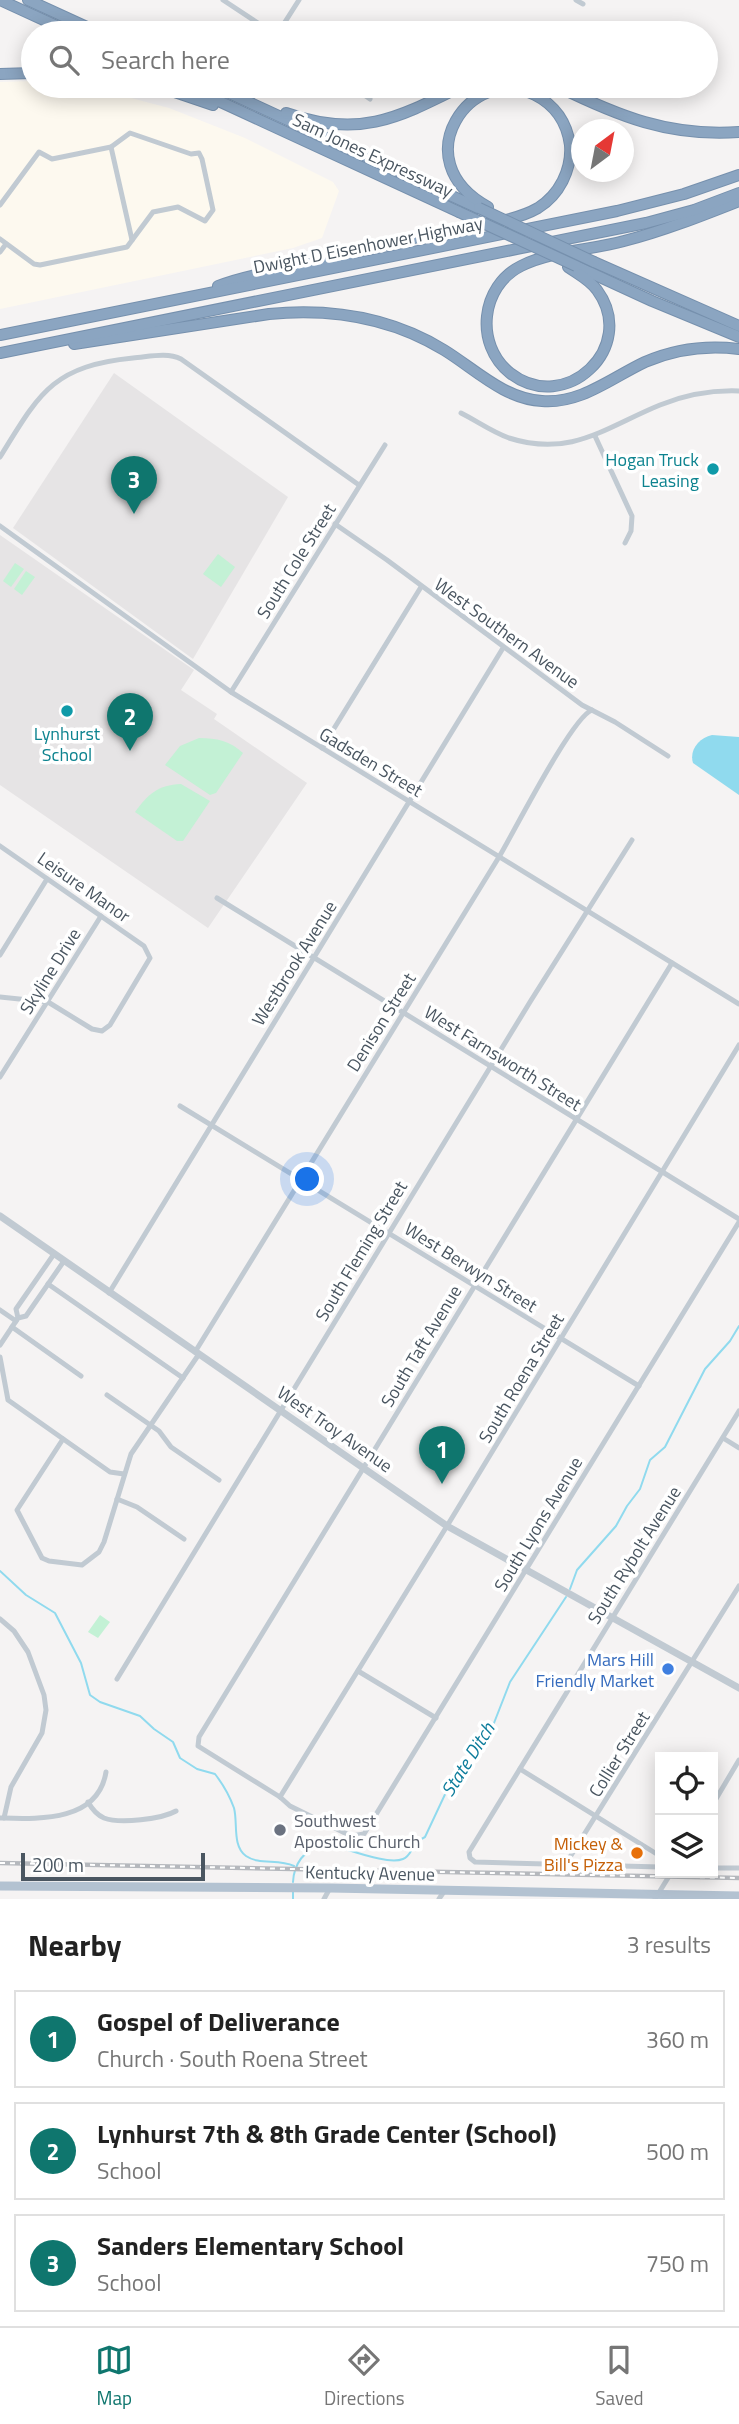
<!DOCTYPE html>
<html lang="en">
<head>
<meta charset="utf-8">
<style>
  body { margin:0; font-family:"Titillium Web",sans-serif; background:#f6f6f6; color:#222 }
  .controls { position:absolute; right:21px; bottom:21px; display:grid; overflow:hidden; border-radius:0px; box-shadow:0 4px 18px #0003 }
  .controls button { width:63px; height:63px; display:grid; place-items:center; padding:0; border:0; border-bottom:2px solid #e0e0e0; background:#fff; color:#222; font:35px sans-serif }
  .compass { position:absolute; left:571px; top:119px; width:63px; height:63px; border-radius:50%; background:#fff; box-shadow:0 4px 18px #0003; rotate:32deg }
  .scale { position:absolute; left:21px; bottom:18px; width:184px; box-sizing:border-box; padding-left:7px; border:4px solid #4a5661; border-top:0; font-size:19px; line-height:24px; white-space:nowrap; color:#4a5661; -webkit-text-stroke:5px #fff; paint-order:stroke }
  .you { position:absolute; left:308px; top:1180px; width:24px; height:24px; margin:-18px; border:5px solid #fff; border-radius:50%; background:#1a73e8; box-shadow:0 0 0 10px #1a73e833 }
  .badge { display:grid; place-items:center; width:46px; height:46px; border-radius:50%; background:#0f766e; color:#fff; font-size:23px; font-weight:700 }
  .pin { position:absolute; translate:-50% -58px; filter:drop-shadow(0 2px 4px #0008) }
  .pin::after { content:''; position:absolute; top:37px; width:24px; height:21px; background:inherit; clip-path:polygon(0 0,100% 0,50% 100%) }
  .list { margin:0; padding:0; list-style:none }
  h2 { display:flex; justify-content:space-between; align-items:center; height:91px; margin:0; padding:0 28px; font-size:30px }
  h2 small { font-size:23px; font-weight:400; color:#767676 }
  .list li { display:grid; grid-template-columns:46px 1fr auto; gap:21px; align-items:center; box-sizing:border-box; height:98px; margin:0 14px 14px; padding:0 14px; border:2px solid #e0e0e0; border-radius:0px }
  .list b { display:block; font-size:26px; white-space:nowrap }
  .list p { margin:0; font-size:23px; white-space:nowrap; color:#767676 }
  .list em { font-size:23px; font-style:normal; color:#767676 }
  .icon { flex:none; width:38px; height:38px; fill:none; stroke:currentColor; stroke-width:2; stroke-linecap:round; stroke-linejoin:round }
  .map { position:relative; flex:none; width:739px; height:1899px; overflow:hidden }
  .search { position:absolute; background:#fff; box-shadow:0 4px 18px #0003; left:21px; right:21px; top:21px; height:77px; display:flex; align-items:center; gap:18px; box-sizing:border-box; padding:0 24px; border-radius:38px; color:#767676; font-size:26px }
  .sheet { height:427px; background:#fff }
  nav { display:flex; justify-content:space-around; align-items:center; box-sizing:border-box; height:98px; border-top:2px solid #e0e0e0; background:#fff; font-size:19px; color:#767676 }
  nav a { display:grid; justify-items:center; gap:4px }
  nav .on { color:#0f766e }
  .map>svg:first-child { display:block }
  .commercial { fill:#fdf9ef }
  .education { fill:#e6e4e5 }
  .green { fill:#c3f1d5 }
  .water { fill:#90daee }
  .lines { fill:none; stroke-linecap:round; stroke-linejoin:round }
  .stream { stroke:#90daee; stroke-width:2 }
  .motorway-casing { stroke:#7690ad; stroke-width:12 }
  .minor { stroke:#c1cad2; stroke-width:5 }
  .tertiary { stroke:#c1cad2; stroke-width:7 }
  .primary { stroke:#b3c2d1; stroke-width:9 }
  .motorway { stroke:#8ba5c1; stroke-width:10 }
  .rail-casing { stroke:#b5b8bd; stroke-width:4.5 }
  .rail { stroke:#fff; stroke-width:2; stroke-dasharray:5; stroke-linecap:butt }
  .motorway-bridge-casing { stroke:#7690ad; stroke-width:12; stroke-linecap:butt }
  .motorway-bridge { stroke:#8ba5c1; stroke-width:10 }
  .culture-dot { fill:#0f9aa8; stroke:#fff; stroke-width:2.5 }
  .shop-dot { fill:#3f7fe0; stroke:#fff; stroke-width:2.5 }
  .worship-dot { fill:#6b7280; stroke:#fff; stroke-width:2.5 }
  .food-dot { fill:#e8710a; stroke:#fff; stroke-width:2.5 }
  .labels { text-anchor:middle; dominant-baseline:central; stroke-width:7; stroke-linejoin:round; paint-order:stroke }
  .street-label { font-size:18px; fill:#4a5661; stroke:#fff }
  .culture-label { font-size:18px; fill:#0d838f; stroke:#fff; text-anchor:end }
  .shop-label { font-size:18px; fill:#366cbe; stroke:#fff; text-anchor:end }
  .worship-label { font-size:18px; fill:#5b616d; stroke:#fff; text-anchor:start }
  .food-label { font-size:18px; fill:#c56008; stroke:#fff; text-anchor:end }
  .water-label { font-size:19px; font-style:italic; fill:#0c7c9b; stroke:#fff }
</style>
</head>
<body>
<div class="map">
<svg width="739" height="1899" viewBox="0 0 739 1899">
  <rect width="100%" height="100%" fill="#f5f3f3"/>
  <path class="commercial" d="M 33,81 L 33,86 L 76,86 L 97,89 L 169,108 L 245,138 L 333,182 L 339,191 L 322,238 L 293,248 L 0,309 L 0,82 Z"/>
  <g class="education">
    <path d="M 114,373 L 288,497 L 193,659 L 13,528 Z"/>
    <path d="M 0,535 L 194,670 L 181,690 L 217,714 L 214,719 L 307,783 L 208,928 L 0,785 Z"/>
  </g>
  <g class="green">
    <path d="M 218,554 L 235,567 L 221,587 L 203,574 Z"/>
    <path d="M 15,563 L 24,569 L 11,587 L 3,581 Z"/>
    <path d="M 26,571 L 35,577 L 22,595 L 14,589 Z"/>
    <path d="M 199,738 C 217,738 230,741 243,753 L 216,793 L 210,795 L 165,765 L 180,746 Z"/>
    <path d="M 181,784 L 210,801 L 183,841 L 177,841 L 135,812 C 148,794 158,785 181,784 Z"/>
    <path d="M 100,1615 L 110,1622 L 98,1638 L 88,1632 Z"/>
  </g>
  <path class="water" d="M 712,735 L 739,737 L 739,795 L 693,763 C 689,750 699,738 712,735 Z"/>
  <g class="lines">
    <g class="stream">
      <path d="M 0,1571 L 26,1595 L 55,1613 L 81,1663 L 90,1695 L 100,1702 L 140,1716 L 154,1729 L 173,1742 L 180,1758 L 197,1769 L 215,1774 C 222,1783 230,1797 234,1808 C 238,1823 232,1846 246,1856 C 259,1865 278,1859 294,1866"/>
      <path d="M 570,1589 L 577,1570 L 616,1526 L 627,1506 L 640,1489 L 650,1460 L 665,1447 L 705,1369 L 730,1341 L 739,1326"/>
      <path d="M 293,1882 C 294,1863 305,1850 323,1843 C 342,1846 386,1866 403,1859 C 413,1855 410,1844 425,1837 L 456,1771 L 468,1762 L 482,1742 L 494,1723 L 510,1682 L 566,1597"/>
      <path d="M 293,1899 L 293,1892"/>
    </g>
    <defs>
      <g id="motorway">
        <path d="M 0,0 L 72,33"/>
        <path d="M 28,0 L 100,33"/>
        <path d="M 0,74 L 33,73"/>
        <path d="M 157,86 L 213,105"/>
        <path d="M 186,86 L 459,212"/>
        <path d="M 214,86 L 478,208"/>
        <path d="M 557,86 C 618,116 669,137 739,132"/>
        <path d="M 286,113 C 359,139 398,118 462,86"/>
        <path d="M 594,262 L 739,326"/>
        <path d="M 576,266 L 652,301 L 739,337"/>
        <path d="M 568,267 C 578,274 590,280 597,290 C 639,347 565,416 510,373 C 474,344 481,286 521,266 C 550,251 592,250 624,241 C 663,231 701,216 739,201"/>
        <path d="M 218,286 C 249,274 284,270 316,263 C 358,253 398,241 440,232 C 469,226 512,223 538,208 C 559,195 572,170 570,145 C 567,123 555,105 535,95 C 472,62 402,160 488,207"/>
        <path d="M 0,335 L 617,211 L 684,194 L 739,175"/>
        <path d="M 74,344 L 269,314 C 331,308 390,317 444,350 C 475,369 504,399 542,401 C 581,404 611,378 645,362 C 675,349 707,345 739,349"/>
        <path d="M 0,353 L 646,223 L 694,210 L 739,193"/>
      </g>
    </defs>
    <use href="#motorway" class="motorway-casing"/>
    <g class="minor">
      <path d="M 223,0 L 273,33"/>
      <path d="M 576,0 L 583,4"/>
      <path d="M 278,33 L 299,0"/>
      <path d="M 351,86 L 370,99"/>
      <path d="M 111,147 L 132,240"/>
      <path d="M 0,205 L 39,152 L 52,159 L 111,147 L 130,133 L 191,154 L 199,153 L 202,159 L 213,210 L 205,221 L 178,207 L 153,212 L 127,247 L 40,265 L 34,264 L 0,239"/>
      <path d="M 0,252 L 6,244"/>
      <path d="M 461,413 C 477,421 492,432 509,438 C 571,458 606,427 660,405 C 685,395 713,390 739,391"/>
      <path d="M 595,436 L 632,516 L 631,531 L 625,543"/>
      <path d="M 0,457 C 39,394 52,366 133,358 C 148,357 167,352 181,359 L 359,485"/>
      <path d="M 335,524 L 387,560 L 582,705 L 615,722 L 668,756"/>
      <path d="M 0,526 L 231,692 L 739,1004"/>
      <path d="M 231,692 L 385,445"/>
      <path d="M 322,748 L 421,587"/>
      <path d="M 0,846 L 144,946 L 150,958 L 110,1025 L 102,1031 L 92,1029 L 48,1002 L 0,997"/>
      <path d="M 217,898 L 739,1219"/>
      <path d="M 0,955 L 47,879"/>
      <path d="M 672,963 L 199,1737 L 198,1746 L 280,1797 L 290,1806 L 351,1836 L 364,1834 L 739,1222"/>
      <path d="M 0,1077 L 101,916"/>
      <path d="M 180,1106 L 639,1386"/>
      <path d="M 48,1284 L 183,1378"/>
      <path d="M 109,1293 L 503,648"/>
      <path d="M 0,1310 L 16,1321"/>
      <path d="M 18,1318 L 16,1309 L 54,1254"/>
      <path d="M 12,1327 L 81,1376"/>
      <path d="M 0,1345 L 18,1318 L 26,1316 L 64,1261"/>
      <path d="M 195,1352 L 499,857 C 514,832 572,717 592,710"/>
      <path d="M 0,1357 L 8,1400 L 110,1472 L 124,1474"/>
      <path d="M 107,1395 L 159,1431 L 171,1447 L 219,1480"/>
      <path d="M 723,1438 L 739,1448"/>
      <path d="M 63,1439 L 17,1510 L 42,1558 L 49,1561 L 82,1565 L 99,1552 L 104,1542 L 131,1454 L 199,1354"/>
      <path d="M 117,1499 L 137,1507 L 184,1539"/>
      <path d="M 0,1619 L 14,1631 L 28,1652 L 44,1695 L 46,1710 L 42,1733 L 11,1787 L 4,1818"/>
      <path d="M 358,1671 L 436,1718"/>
      <path d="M 117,1679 L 530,1002 L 632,840"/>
      <path d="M 520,1769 L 660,1856"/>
      <path d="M 280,1797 L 447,1526 L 739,1045"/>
      <path d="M 88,1802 C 92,1809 97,1815 104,1818 C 120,1824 162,1819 176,1811"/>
      <path d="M 713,1804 L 739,1760"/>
      <path d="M 0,1818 C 39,1819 98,1822 106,1772"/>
      <path d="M 565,1865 L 739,1586"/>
      <path d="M 660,1867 L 475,1862 L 470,1858 L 469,1852 L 739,1411"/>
      <path d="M 713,1868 L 739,1868"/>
      <path d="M 324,1899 L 330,1888"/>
      <path d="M 439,1899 L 445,1890"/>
      <path d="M 655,1899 L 671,1873"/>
    </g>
    <path class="tertiary" d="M 0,1216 L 447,1526 L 739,1688"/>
    <path class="primary" d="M 0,1886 L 330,1888 L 739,1896"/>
    <use href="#motorway" class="motorway"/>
    <defs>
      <path id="rail" d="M 0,1863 L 739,1878"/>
    </defs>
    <use href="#rail" class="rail-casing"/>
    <use href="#rail" class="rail"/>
    <defs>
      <g id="motorway-bridge">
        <path d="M 479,208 L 594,262"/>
        <path d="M 459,212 L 576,266"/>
      </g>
    </defs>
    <use href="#motorway-bridge" class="motorway-bridge-casing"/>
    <use href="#motorway-bridge" class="motorway-bridge"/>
  </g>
  <g class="culture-dot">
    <circle cx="713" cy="469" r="7"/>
    <circle cx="67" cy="711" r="7"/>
  </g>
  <circle class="shop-dot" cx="668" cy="1669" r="7"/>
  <circle class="worship-dot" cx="280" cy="1830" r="7"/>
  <circle class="food-dot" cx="637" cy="1853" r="7"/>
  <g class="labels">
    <g class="street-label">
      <text transform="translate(373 155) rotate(25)">Sam Jones Expressway</text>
      <text transform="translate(368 245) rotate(-11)">Dwight D Eisenhower Highway</text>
      <text transform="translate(296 561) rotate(-58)">South Cole Street</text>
      <text transform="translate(507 633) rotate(36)">West Southern Avenue</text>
      <text transform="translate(371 762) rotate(31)">Gadsden Street</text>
      <text transform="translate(84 887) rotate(35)">Leisure Manor</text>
      <text transform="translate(294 963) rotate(-58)">Westbrook Avenue</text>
      <text transform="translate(50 971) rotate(-58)">Skyline Drive</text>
      <text transform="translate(381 1022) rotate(-58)">Denison Street</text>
      <text transform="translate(503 1058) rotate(32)">West Farnsworth Street</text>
      <text transform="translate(361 1251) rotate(-59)">South Fleming Street</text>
      <text transform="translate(471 1267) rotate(32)">West Berwyn Street</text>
      <text transform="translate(421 1346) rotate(-59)">South Taft Avenue</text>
      <text transform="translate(521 1378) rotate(-59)">South Roena Street</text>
      <text transform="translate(335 1429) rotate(35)">West Troy Avenue</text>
      <text transform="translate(538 1524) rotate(-59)">South Lyons Avenue</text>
      <text transform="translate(634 1555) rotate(-58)">South Rybolt Avenue</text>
      <text transform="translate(619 1754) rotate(-58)">Collier Street</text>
      <text transform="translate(370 1873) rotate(1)">Kentucky Avenue</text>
    </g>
    <g class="culture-label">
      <text x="699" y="459">Hogan Truck<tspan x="699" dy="21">Leasing</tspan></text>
      <text x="67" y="733" text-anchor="middle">Lynhurst<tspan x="67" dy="21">School</tspan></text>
    </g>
    <g class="shop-label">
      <text x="654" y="1659">Mars Hill<tspan x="654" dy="21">Friendly Market</tspan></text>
    </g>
    <g class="worship-label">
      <text x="294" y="1820">Southwest<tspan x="294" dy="21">Apostolic Church</tspan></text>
    </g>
    <g class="food-label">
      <text x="623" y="1843">Mickey &amp;<tspan x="623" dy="21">Bill's Pizza</tspan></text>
    </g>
    <g class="water-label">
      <text transform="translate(467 1759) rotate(-58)">State Ditch</text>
    </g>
  </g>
</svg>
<div class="controls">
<button><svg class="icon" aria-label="locate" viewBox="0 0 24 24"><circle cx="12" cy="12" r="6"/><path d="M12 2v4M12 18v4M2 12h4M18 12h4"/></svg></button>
<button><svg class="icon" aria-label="layers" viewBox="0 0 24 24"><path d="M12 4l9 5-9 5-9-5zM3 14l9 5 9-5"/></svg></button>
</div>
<svg class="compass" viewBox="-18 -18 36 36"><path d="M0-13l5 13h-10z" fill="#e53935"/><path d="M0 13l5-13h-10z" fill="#767676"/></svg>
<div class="scale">200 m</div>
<div class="you"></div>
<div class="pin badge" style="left:442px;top:1484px">1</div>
<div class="pin badge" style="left:130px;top:751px">2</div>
<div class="pin badge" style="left:134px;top:514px">3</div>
<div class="search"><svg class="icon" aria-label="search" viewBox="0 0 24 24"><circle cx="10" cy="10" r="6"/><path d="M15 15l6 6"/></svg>Search here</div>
</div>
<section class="sheet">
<h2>Nearby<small>3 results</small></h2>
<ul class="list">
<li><span class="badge">1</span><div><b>Gospel of Deliverance</b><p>Church · South Roena Street</p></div><em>360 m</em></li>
<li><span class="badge">2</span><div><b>Lynhurst 7th &amp; 8th Grade Center (School)</b><p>School</p></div><em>500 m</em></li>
<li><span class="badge">3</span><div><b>Sanders Elementary School</b><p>School</p></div><em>750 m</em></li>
</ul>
</section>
<nav>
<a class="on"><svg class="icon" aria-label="map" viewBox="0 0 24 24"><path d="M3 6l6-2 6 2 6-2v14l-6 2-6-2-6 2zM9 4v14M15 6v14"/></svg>Map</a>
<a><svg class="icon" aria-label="directions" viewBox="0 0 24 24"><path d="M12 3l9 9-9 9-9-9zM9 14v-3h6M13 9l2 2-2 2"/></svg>Directions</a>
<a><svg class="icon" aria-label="saved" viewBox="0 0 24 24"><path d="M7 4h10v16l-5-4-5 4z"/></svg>Saved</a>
</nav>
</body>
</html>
